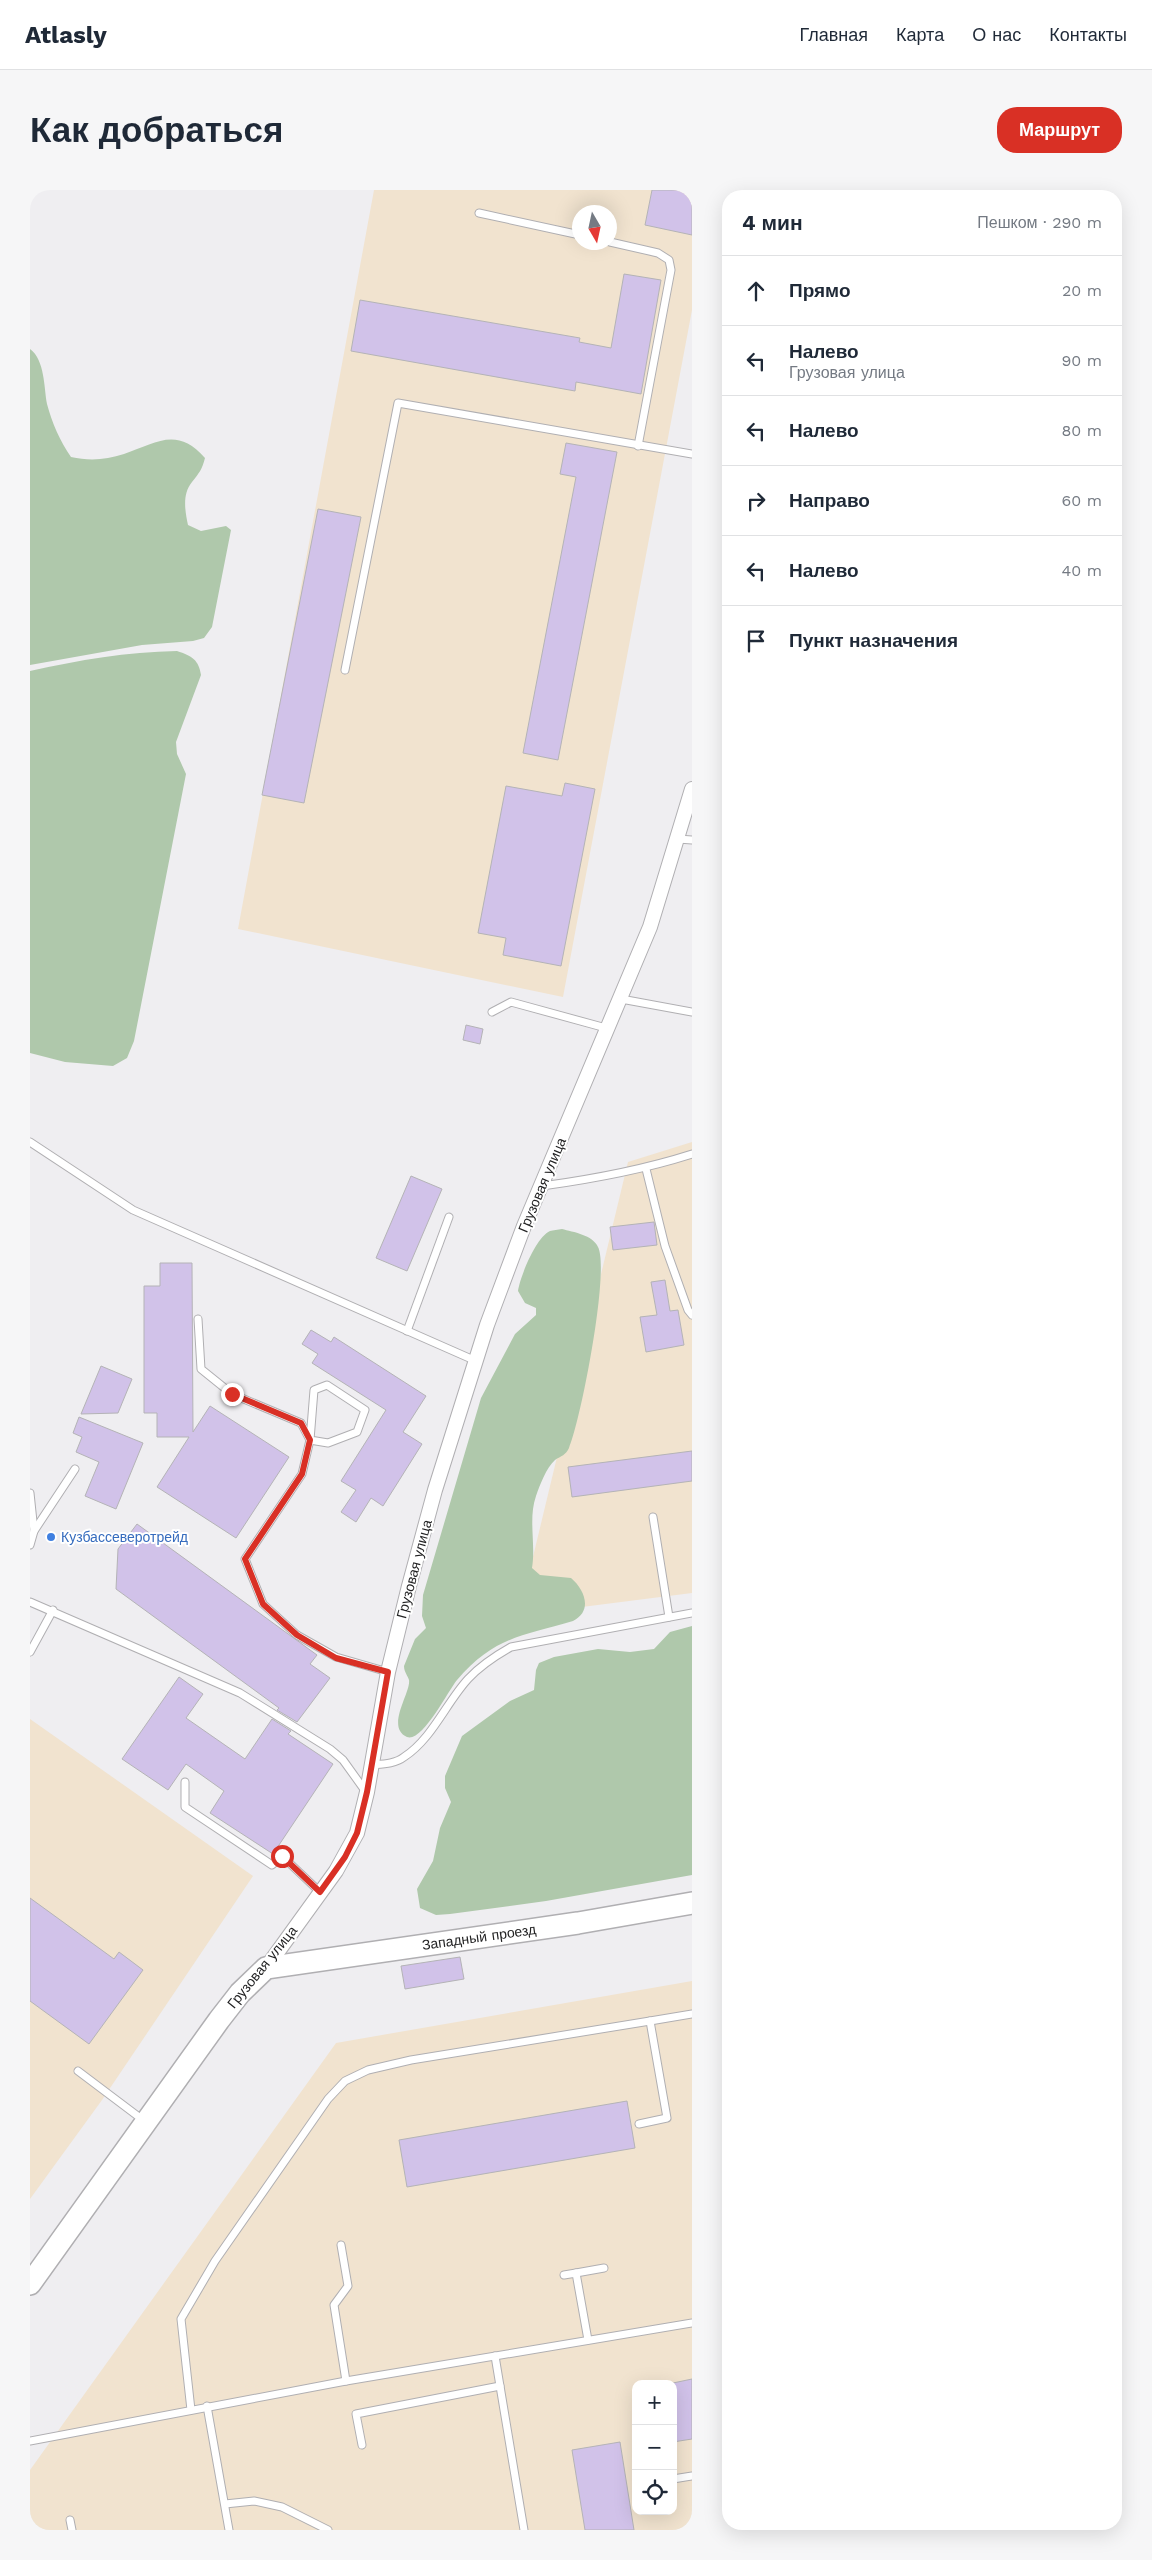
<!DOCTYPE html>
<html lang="ru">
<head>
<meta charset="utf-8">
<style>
  body { margin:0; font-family:"Work Sans",sans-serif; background:#f6f6f7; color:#1f2937 }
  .controls { position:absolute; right:15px; bottom:15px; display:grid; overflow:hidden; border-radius:10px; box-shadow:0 5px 20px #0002 }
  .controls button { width:45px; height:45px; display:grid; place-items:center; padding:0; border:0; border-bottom:1px solid #e0e1e3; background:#fff; color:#1f2937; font:25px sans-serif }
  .compass { position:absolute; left:542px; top:15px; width:45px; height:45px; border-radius:50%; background:#fff; box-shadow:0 5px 20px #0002; rotate:171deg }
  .stop { position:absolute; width:15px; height:15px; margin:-11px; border:4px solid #d93025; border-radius:50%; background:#fff }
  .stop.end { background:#d93025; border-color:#fff; box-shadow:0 1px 5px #0008 }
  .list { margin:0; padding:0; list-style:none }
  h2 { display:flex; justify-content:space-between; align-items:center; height:65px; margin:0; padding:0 20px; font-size:21px }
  h2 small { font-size:16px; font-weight:400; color:#747a83 }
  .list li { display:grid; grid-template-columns:32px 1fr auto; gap:15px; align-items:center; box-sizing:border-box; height:70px; padding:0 20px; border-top:1px solid #e0e1e3 }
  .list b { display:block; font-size:19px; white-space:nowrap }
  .list p { margin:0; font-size:16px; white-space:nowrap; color:#747a83 }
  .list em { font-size:16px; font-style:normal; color:#747a83 }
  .icon { flex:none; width:28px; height:28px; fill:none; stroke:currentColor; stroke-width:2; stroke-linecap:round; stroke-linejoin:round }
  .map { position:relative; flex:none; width:662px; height:2340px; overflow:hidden; border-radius:20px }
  header { display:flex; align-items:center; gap:30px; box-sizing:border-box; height:70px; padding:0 25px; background:#fff; border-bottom:1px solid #e0e1e3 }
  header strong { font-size:24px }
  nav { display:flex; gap:28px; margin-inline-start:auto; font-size:18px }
  .intro { display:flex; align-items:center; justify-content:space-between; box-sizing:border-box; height:120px; padding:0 30px }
  h1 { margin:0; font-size:35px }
  .button { padding:12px 22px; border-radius:20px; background:#d93025; color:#fff; font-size:18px; font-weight:700 }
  main { display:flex; gap:30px; padding:0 30px }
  aside { flex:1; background:#fff; border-radius:20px; box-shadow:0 5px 20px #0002 }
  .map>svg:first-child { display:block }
  .industrial { fill:#f1e3cf; fill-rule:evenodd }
  .green { fill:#afc8ab }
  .building { fill:#d1c2e9; stroke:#b4b3b6 }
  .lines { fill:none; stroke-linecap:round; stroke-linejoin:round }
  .lane-casing { stroke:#b0afb2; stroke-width:9 }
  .street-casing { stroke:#b0afb2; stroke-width:16 }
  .primary-casing { stroke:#b0afb2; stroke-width:24 }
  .lane { stroke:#fff; stroke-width:7 }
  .street { stroke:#fff; stroke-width:14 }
  .primary { stroke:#fff; stroke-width:21 }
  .route { stroke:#d93025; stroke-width:6 }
  .shop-dot { fill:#3f7fe0; stroke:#fff; stroke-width:2 }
  .labels { text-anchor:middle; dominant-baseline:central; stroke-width:4; stroke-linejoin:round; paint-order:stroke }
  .street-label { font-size:14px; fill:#232324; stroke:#fff }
  .shop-label { font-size:14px; fill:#366cbe; stroke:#fff; text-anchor:start }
</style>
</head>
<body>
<header>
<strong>Atlasly</strong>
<nav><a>Главная</a><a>Карта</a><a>О нас</a><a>Контакты</a></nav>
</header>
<div class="intro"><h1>Как добраться</h1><a class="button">Маршрут</a></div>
<main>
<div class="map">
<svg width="662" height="2340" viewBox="0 0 662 2340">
  <rect width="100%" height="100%" fill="#efeef1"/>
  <g class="industrial">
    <path d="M 344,0 L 662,0 L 662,120 L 533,807 L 208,739 ZM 550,22 L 580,22 L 580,52 L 550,52 Z"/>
    <path d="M 662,952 L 662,1403 L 489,1425 L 598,972 Z"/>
    <path d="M 0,1529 L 223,1686 L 72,1910 L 0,2009 Z"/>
    <path d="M 662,1791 L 662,2340 L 0,2340 L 0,2280 L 306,1853 ZM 606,2194 L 643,2194 L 643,2321 L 606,2321 Z"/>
  </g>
  <g class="green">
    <path d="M 0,159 C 15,170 14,198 17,214 C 22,233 30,251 41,267 C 59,271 76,270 94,264 C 126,253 147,236 175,268 C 172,280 169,283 162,292 C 152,304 155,321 158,335 L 171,341 L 196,336 L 201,340 L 182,437 L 174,448 L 163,451 L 112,455 L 0,475 Z"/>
    <path d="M 147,461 C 162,466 169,470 171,485 L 146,552 L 147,564 L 156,584 L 104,851 L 97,868 L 83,876 L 35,872 L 0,863 L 0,481 C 49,470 97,462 147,461 Z"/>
    <path d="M 532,1039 C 543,1042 563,1045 568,1057 C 580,1080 551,1230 539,1258 C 536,1265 531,1266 525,1270 C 516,1278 510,1295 506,1306 C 498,1329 506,1354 502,1378 L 510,1385 L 541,1388 C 555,1400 563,1421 543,1431 C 493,1446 465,1446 427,1490 C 418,1501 392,1553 377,1547 C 355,1537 381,1503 379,1490 C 378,1486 374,1482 374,1476 L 385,1449 L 396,1438 L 392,1426 L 393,1405 L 451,1208 L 485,1144 L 506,1125 L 506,1118 L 495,1113 L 488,1101 C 490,1087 506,1047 520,1041 C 523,1040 528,1040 532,1039 Z"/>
    <path d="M 662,1436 L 662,1685 L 516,1711 L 420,1724 L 406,1725 L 390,1718 L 387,1699 L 403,1671 L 410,1638 L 421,1612 L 415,1598 L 415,1586 L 432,1546 L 480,1511 L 504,1500 L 506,1480 L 509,1473 L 524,1467 L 568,1459 L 600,1462 L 624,1459 L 640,1442 Z"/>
  </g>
  <g class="building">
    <path d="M 622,0 L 662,0 L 662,45 L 615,35 Z"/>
    <path d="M 594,84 L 631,90 L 611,204 L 546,192 L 545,201 L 321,161 L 330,110 L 550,148 L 549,152 L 581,158 Z"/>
    <path d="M 536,253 L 587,262 L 528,570 L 493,563 L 546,287 L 530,284 Z"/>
    <path d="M 288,319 L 331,327 L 274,613 L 232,605 Z"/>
    <path d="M 535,593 L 565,599 L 531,776 L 473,765 L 476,748 L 448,743 L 476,596 L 532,606 Z"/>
    <path d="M 436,835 L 453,839 L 450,854 L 433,850 Z"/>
    <path d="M 381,986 L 412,999 L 377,1081 L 346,1068 Z"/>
    <path d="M 624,1032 L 627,1055 L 583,1060 L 580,1037 Z"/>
    <path d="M 130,1073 L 162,1073 L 163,1242 L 180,1216 L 259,1267 L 206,1348 L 127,1297 L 159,1247 L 127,1247 L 127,1223 L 114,1223 L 114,1096 L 130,1096 Z"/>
    <path d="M 635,1090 L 640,1121 L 648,1120 L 654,1155 L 616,1162 L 610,1127 L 627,1125 L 621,1092 Z"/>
    <path d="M 281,1140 L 301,1152 L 304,1147 L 396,1206 L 373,1242 L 392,1254 L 353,1316 L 341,1308 L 326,1332 L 311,1322 L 326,1300 L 311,1291 L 356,1220 L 282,1173 L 288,1164 L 272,1154 Z"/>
    <path d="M 71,1176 L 102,1189 L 88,1223 L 51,1224 Z"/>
    <path d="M 49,1227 L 113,1253 L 86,1319 L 55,1306 L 69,1272 L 46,1262 L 52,1247 L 43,1243 Z"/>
    <path d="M 662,1261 L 662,1291 L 542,1307 L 538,1277 Z"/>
    <path d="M 107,1334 L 287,1465 L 280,1474 L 300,1488 L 267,1532 L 247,1520 L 249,1518 L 86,1399 L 88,1359 Z"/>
    <path d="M 149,1487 L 173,1504 L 156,1528 L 215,1569 L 242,1529 L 261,1541 L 258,1544 L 303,1574 L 243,1664 L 180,1623 L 194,1601 L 156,1574 L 138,1600 L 92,1569 Z"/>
    <path d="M 0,1708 L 84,1769 L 89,1762 L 113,1780 L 59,1854 L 0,1811 Z"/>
    <path d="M 430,1767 L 434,1789 L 375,1799 L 371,1776 Z"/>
    <path d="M 597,1911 L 605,1958 L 377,1997 L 369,1950 Z"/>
    <path d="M 662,2189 L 662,2249 L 643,2252 L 643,2193 Z"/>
    <path d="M 590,2252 L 604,2340 L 555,2340 L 542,2260 Z"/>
  </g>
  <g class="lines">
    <defs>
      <g id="lane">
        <path d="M 449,23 L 550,45"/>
        <path d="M 580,52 L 628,63 L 639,70 L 641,80 L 608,256"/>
        <path d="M 315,480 L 368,213 L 662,264"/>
        <path d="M 648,649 L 662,650"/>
        <path d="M 591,809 L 662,822"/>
        <path d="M 462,822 L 481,812 L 576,838"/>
        <path d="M 0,952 L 103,1020 L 446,1171"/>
        <path d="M 616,979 L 635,1056 L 658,1120 L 662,1125"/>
        <path d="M 512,996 C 563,989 612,980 662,964"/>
        <path d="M 168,1129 L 171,1179 L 202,1204 L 271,1233 L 280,1250 L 272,1284 L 215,1369 L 233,1414 L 267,1445 L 306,1467 L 358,1482"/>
        <path d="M 377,1141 L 419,1027"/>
        <path d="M 297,1195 L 335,1220 L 327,1242 L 298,1253 L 280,1250 L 284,1200 Z"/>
        <path d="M 0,1303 L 4,1341 L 0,1355"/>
        <path d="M 623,1327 L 639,1427"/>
        <path d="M 4,1341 L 45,1279"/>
        <path d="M 0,1412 L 210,1503 L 300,1559 L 313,1570 L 336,1602"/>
        <path d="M 0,1462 L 23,1420"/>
        <path d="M 341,1575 C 352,1574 365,1574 374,1567 C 402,1549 416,1513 438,1489 C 451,1475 465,1466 481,1457 L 662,1423"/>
        <path d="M 155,1592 L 155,1617 L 242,1675 L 252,1666 L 290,1702"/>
        <path d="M 48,1881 L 113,1930"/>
        <path d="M 609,1934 L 637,1928 L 620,1831 L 662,1824"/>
        <path d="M 311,2055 L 318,2096 L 304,2115 L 316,2191"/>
        <path d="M 546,2083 L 574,2078"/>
        <path d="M 534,2085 L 546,2083 L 558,2150"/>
        <path d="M 465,2166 L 494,2340"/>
        <path d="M 177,2216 L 199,2340"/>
        <path d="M 161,2220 L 151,2129 L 185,2071 L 298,1909 L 315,1891 L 338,1880 L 381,1870 L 620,1831"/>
        <path d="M 0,2251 L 316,2191 L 662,2133"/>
        <path d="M 332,2255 L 326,2224 L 470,2196"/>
        <path d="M 643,2289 L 662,2286"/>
        <path d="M 195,2314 L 224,2311 L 252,2317 L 298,2340"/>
        <path d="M 40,2330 L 42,2340"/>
      </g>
      <path id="street" d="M 236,1778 L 306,1681 L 327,1643 L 337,1602 L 358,1482 L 379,1396 L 405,1300 L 457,1135 L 494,1036 L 620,737 L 662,599"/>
      <path id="primary" d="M 0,2094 L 189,1830 L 210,1803 L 236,1778 L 548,1733 L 662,1713"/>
    </defs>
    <use href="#lane" class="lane-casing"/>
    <use href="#street" class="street-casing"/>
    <use href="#primary" class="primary-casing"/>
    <use href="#lane" class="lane"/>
    <use href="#street" class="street"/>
    <use href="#primary" class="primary"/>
  </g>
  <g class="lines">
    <path class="route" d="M 202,1204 L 271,1233 L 280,1250 L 272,1284 L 215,1369 L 233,1414 L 267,1445 L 306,1468 L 358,1482 L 337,1602 L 327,1643 L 315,1667 L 290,1702 L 252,1666"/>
  </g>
  <circle class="shop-dot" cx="21" cy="1347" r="5"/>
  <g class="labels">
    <g class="street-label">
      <text transform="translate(512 995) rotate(-67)">Грузовая улица</text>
      <text transform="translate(384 1379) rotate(-75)">Грузовая улица</text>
      <text transform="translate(449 1747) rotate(-8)">Западный проезд</text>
      <text transform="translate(232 1777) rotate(-51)">Грузовая улица</text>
    </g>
    <g class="shop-label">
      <text x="31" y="1347">Кузбассеверотрейд</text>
    </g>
  </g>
</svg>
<div class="controls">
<button>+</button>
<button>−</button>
<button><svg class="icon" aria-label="locate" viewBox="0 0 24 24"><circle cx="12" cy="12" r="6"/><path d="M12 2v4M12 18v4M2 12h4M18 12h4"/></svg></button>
</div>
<svg class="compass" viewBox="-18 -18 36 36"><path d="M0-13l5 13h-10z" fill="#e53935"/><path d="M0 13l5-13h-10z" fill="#747a83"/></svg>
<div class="stop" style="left:252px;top:1666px"></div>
<div class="stop end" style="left:202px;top:1204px"></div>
</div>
<aside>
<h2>4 мин<small>Пешком · 290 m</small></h2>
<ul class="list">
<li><svg class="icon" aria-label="ahead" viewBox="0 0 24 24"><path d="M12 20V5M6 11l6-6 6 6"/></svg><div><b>Прямо</b></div><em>20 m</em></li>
<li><svg class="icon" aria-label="left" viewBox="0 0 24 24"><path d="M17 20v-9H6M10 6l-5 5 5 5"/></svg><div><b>Налево</b><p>Грузовая улица</p></div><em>90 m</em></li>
<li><svg class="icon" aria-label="left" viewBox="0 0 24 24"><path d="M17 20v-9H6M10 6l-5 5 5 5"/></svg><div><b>Налево</b></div><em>80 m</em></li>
<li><svg class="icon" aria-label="right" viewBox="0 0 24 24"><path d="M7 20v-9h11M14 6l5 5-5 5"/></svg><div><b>Направо</b></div><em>60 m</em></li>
<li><svg class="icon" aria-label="left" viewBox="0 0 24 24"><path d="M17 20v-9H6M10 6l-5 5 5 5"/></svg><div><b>Налево</b></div><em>40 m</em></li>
<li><svg class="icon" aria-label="arrive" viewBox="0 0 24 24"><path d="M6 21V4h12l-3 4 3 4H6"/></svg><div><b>Пункт назначения</b></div></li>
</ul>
</aside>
</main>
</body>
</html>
